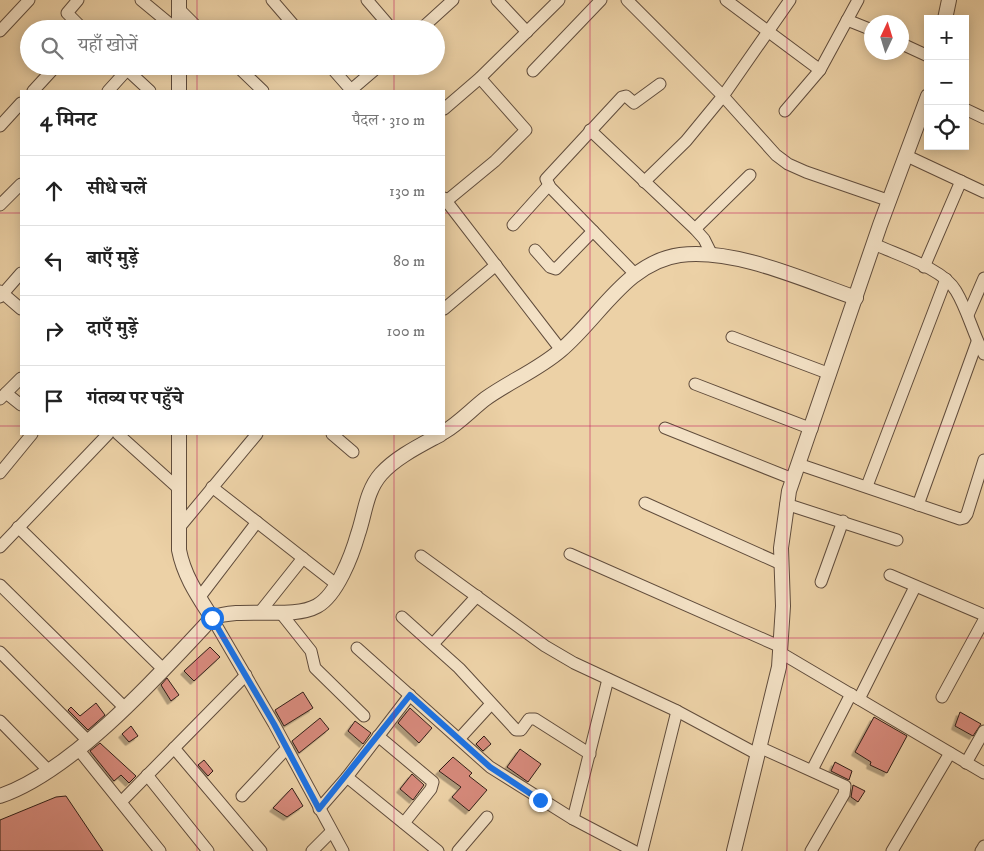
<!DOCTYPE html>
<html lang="hi">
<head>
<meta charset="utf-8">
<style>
  body { margin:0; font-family:"IM FELL DW Pica","Noto Serif Devanagari",serif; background:#f2f2f2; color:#222 }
  .controls { position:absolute; right:15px; top:15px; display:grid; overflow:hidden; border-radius:0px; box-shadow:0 2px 12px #0003 }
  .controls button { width:45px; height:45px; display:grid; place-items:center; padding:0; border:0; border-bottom:1px solid #e0e0e0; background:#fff; color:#222; font:25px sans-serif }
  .compass { position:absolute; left:864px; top:15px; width:45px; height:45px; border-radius:50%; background:#fff; box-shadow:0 2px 12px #0003; rotate:4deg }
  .stop { position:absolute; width:15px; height:15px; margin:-11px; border:4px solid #1a73e8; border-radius:50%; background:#fff }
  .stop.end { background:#1a73e8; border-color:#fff; box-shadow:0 1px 5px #0008 }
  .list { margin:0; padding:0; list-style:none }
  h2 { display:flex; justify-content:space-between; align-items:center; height:65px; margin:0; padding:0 20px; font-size:21px }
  h2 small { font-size:16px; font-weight:400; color:#767676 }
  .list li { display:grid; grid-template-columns:32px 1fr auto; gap:15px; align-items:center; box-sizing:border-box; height:70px; padding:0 20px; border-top:1px solid #e0e0e0 }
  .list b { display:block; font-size:19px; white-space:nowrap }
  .list em { font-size:16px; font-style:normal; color:#767676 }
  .icon { flex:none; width:28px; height:28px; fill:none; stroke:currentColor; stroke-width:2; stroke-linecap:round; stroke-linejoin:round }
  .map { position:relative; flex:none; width:984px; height:851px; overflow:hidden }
  .search { position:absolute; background:#fff; box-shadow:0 2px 12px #0003; left:20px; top:20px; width:425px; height:55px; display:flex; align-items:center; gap:12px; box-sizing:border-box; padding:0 18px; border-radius:28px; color:#767676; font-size:19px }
  .panel { position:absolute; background:#fff; box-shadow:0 2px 12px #0003; left:20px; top:90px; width:425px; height:345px; border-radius:0px }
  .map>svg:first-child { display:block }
  .building { fill:#d78a7b; stroke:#321f18; filter:url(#shadow) }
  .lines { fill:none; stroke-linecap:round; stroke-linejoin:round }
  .minor-casing { stroke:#604c3c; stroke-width:13 }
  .tertiary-casing { stroke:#604c3c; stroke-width:16 }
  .minor { stroke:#f3e1c5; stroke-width:11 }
  .tertiary { stroke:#f3e1c5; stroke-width:14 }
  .route { stroke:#1a73e8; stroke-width:6 }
  .grid { fill:none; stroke:#c2185b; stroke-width:1; stroke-opacity:0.55 }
</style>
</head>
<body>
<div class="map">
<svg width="984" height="851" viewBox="0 0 984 851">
  <defs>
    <filter id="shadow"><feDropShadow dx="-3.5" dy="3.5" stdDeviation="0" flood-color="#0004"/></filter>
  </defs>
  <rect width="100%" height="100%" fill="#ecd1a6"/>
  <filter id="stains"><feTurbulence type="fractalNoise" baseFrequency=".004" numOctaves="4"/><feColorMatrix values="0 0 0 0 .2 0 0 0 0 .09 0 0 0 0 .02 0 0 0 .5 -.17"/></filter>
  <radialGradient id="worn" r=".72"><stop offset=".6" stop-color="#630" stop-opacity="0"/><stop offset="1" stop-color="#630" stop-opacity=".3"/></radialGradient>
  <g class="building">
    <path d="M 210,647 L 220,657 L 194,681 L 184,671 Z"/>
    <path d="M 167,678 L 179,695 L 171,701 L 161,685 Z"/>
    <path d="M 303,692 L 313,708 L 284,726 L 275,710 Z"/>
    <path d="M 96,703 L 105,715 L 88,730 L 68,710 L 71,707 L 80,716 Z"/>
    <path d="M 410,708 L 432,728 L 419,743 L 398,723 Z"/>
    <path d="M 960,712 L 981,724 L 973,736 L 955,726 Z"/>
    <path d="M 874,717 L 907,736 L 887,773 L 870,765 L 871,762 L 855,752 Z"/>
    <path d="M 320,718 L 329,729 L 299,753 L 292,741 Z"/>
    <path d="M 355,721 L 371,733 L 363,744 L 348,731 Z"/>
    <path d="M 131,726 L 138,736 L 129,742 L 122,734 Z"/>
    <path d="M 484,736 L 491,744 L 483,751 L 476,744 Z"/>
    <path d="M 100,743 L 136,776 L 129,783 L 121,775 L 114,781 L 90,751 Z"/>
    <path d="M 520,749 L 541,764 L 528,782 L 507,767 Z"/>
    <path d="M 453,757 L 472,773 L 469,776 L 487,790 L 469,811 L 452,797 L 461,787 L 439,771 Z"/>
    <path d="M 204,760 L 213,771 L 208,776 L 198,765 Z"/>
    <path d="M 835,762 L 852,771 L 849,780 L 831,771 Z"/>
    <path d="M 412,774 L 424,785 L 413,800 L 400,789 Z"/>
    <path d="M 853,785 L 865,791 L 858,802 L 851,797 Z"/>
    <path d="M 292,788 L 303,806 L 287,817 L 273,808 Z"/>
    <path d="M 66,796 L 103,851 L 0,851 L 0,820 L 56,797 Z"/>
  </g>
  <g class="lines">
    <defs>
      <g id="minor">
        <path d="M 78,0 L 67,13 L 83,29"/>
        <path d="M 141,0 L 176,29"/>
        <path d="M 272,0 L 297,29"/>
        <path d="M 367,0 L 392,29"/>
        <path d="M 497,0 L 527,32"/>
        <path d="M 627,0 L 723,96 L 776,155 L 788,164 L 806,172 L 890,201"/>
        <path d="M 726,0 L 820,70"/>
        <path d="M 179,9 L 199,29"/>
        <path d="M 847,20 L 872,30"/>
        <path d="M 421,29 L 453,0"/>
        <path d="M 0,31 L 29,0"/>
        <path d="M 902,44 L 928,56"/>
        <path d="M 123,66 L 150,91"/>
        <path d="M 237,66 L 263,91"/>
        <path d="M 330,66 L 352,91"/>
        <path d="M 533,71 L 601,0"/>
        <path d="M 351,90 L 379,66"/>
        <path d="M 33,91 L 56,66"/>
        <path d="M 108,91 L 127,70"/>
        <path d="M 444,109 L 480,78 L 559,0"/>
        <path d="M 965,109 L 984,118"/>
        <path d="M 785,111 L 820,70 L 858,0"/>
        <path d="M 0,126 L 21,103"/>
        <path d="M 590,130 L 695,229 L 704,239 L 712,255"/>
        <path d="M 907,156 L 984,192"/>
        <path d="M 644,182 L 686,141 L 723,96 L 790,0"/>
        <path d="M 444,198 L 561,350"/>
        <path d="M 444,203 L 495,161 L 526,130 L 480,78"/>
        <path d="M 0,205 L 21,184"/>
        <path d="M 513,225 L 549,185"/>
        <path d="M 695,229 L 750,175"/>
        <path d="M 874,244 C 897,255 943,268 956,291 C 968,311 973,334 984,354"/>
        <path d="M 535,250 L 550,267 L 556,269 L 593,231"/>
        <path d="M 924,267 L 961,181"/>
        <path d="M 636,275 L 550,187 L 546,179 L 622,97 L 626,96 L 634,103 L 660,84"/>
        <path d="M 0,291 L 21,309"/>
        <path d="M 0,297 L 21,273"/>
        <path d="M 444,309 L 496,265"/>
        <path d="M 968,315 L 984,278"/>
        <path d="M 732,337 L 830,374"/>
        <path d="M 695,384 L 812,429"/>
        <path d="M 6,393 L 21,378"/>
        <path d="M 0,399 L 6,393 L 21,405"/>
        <path d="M 665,428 L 793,479"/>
        <path d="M 118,434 L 179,489"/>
        <path d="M 332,434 L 353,452"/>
        <path d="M 798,464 L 960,519 L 964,518 L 967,514 L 984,460"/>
        <path d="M 0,473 L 32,434"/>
        <path d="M 867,486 L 946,279"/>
        <path d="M 212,487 L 336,584"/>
        <path d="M 645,503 L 781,564"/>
        <path d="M 786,504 L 897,540"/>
        <path d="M 918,505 L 977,342"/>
        <path d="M 18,527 L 163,669"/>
        <path d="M 178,529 L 257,434"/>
        <path d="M 0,547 L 108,434"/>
        <path d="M 570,554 L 781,647"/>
        <path d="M 421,556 L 545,646 L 574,663 L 677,711 L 757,754"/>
        <path d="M 890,575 L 984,615"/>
        <path d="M 821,582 L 843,521"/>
        <path d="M 0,585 L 124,707"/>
        <path d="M 199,598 L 257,522"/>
        <path d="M 260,612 L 303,558"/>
        <path d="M 280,612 L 311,651 L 315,668 L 364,716"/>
        <path d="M 402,617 L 459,668 L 516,730 L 521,730 L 529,719 L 535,719 L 590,754"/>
        <path d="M 212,618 L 274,724 L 343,851"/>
        <path d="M 433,644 L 477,596"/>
        <path d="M 357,648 L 490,767 L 573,819 L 634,851"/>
        <path d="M 0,652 L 87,740"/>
        <path d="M 781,653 L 984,773"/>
        <path d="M 942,697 L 984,620"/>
        <path d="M 859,699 L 915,587"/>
        <path d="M 0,721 L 48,770"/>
        <path d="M 378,736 L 433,782 L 431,789 L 404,823"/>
        <path d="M 459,739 L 491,704"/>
        <path d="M 759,747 L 845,786 L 844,794 L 811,851"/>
        <path d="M 174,748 L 261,851"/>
        <path d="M 78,749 L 160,851"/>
        <path d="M 966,763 L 984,731"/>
        <path d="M 812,770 L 851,694"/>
        <path d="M 147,775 L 208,851"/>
        <path d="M 347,777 L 410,695"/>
        <path d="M 242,796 L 287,748"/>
        <path d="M 121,802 L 246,675"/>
        <path d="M 319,809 L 347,777 L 438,851"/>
        <path d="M 573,819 L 608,679"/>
        <path d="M 312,851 L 331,832"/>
        <path d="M 458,851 L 487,817"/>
        <path d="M 642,851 L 677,711"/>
        <path d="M 892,851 L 950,753"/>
        <path d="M 981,851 L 984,846"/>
      </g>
      <g id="tertiary">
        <path d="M 179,0 L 179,29"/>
        <path d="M 945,19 L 949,0"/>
        <path d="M 179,66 L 179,91"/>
        <path d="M 444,432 C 459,423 471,410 485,399 C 510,381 538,370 561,350 C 599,318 627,262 680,255 C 735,248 804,280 856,298"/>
        <path d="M 179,434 L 179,550 C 184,576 198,596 212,618"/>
        <path d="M 0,796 C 73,771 159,675 212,618 C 241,606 292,620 317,606 C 337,595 352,555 358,534 C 365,514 366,491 381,474 C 396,457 421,445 441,434"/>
        <path d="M 734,851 L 779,667 L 783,606 L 781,548 L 789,491 L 880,225 L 928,96"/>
      </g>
    </defs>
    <use href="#minor" class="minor-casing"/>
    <use href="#tertiary" class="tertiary-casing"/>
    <use href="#minor" class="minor"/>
    <use href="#tertiary" class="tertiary"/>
  </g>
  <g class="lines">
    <path class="route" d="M 212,618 L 274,724 L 319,809 L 410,695 L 490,767 L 540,800"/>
  </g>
  <path class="grid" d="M 197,0 L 197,29M 394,0 L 394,29M 590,0 L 590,851M 787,0 L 787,851M 197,66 L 197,91M 394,66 L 394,91M 0,213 L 21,213M 444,213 L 984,213M 0,426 L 21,426M 444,426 L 984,426M 197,434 L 197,851M 394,434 L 394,851M 0,638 L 984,638"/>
  <rect width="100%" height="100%" filter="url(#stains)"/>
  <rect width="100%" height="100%" fill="url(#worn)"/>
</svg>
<div class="controls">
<button>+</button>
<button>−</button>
<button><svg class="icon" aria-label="locate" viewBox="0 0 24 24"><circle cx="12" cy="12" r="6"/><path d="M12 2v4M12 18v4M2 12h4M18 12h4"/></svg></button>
</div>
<svg class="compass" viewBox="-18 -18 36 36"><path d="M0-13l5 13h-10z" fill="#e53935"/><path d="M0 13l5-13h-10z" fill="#767676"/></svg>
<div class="stop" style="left:212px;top:618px"></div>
<div class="stop end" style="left:540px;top:800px"></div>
<div class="search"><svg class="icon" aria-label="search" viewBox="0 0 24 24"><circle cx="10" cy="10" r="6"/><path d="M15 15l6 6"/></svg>यहाँ खोजें</div>
<section class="panel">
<h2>4 मिनट<small>पैदल · 310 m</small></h2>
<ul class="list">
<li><svg class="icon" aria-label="ahead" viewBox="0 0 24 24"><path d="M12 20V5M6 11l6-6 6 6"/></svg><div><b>सीधे चलें</b></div><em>130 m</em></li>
<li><svg class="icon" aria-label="left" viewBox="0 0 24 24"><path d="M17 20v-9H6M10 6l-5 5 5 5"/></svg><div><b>बाएँ मुड़ें</b></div><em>80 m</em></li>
<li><svg class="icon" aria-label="right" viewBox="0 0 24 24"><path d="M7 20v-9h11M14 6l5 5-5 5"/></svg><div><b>दाएँ मुड़ें</b></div><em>100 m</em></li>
<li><svg class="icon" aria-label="arrive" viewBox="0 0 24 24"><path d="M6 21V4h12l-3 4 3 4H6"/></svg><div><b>गंतव्य पर पहुँचे</b></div></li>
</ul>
</section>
</div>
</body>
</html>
